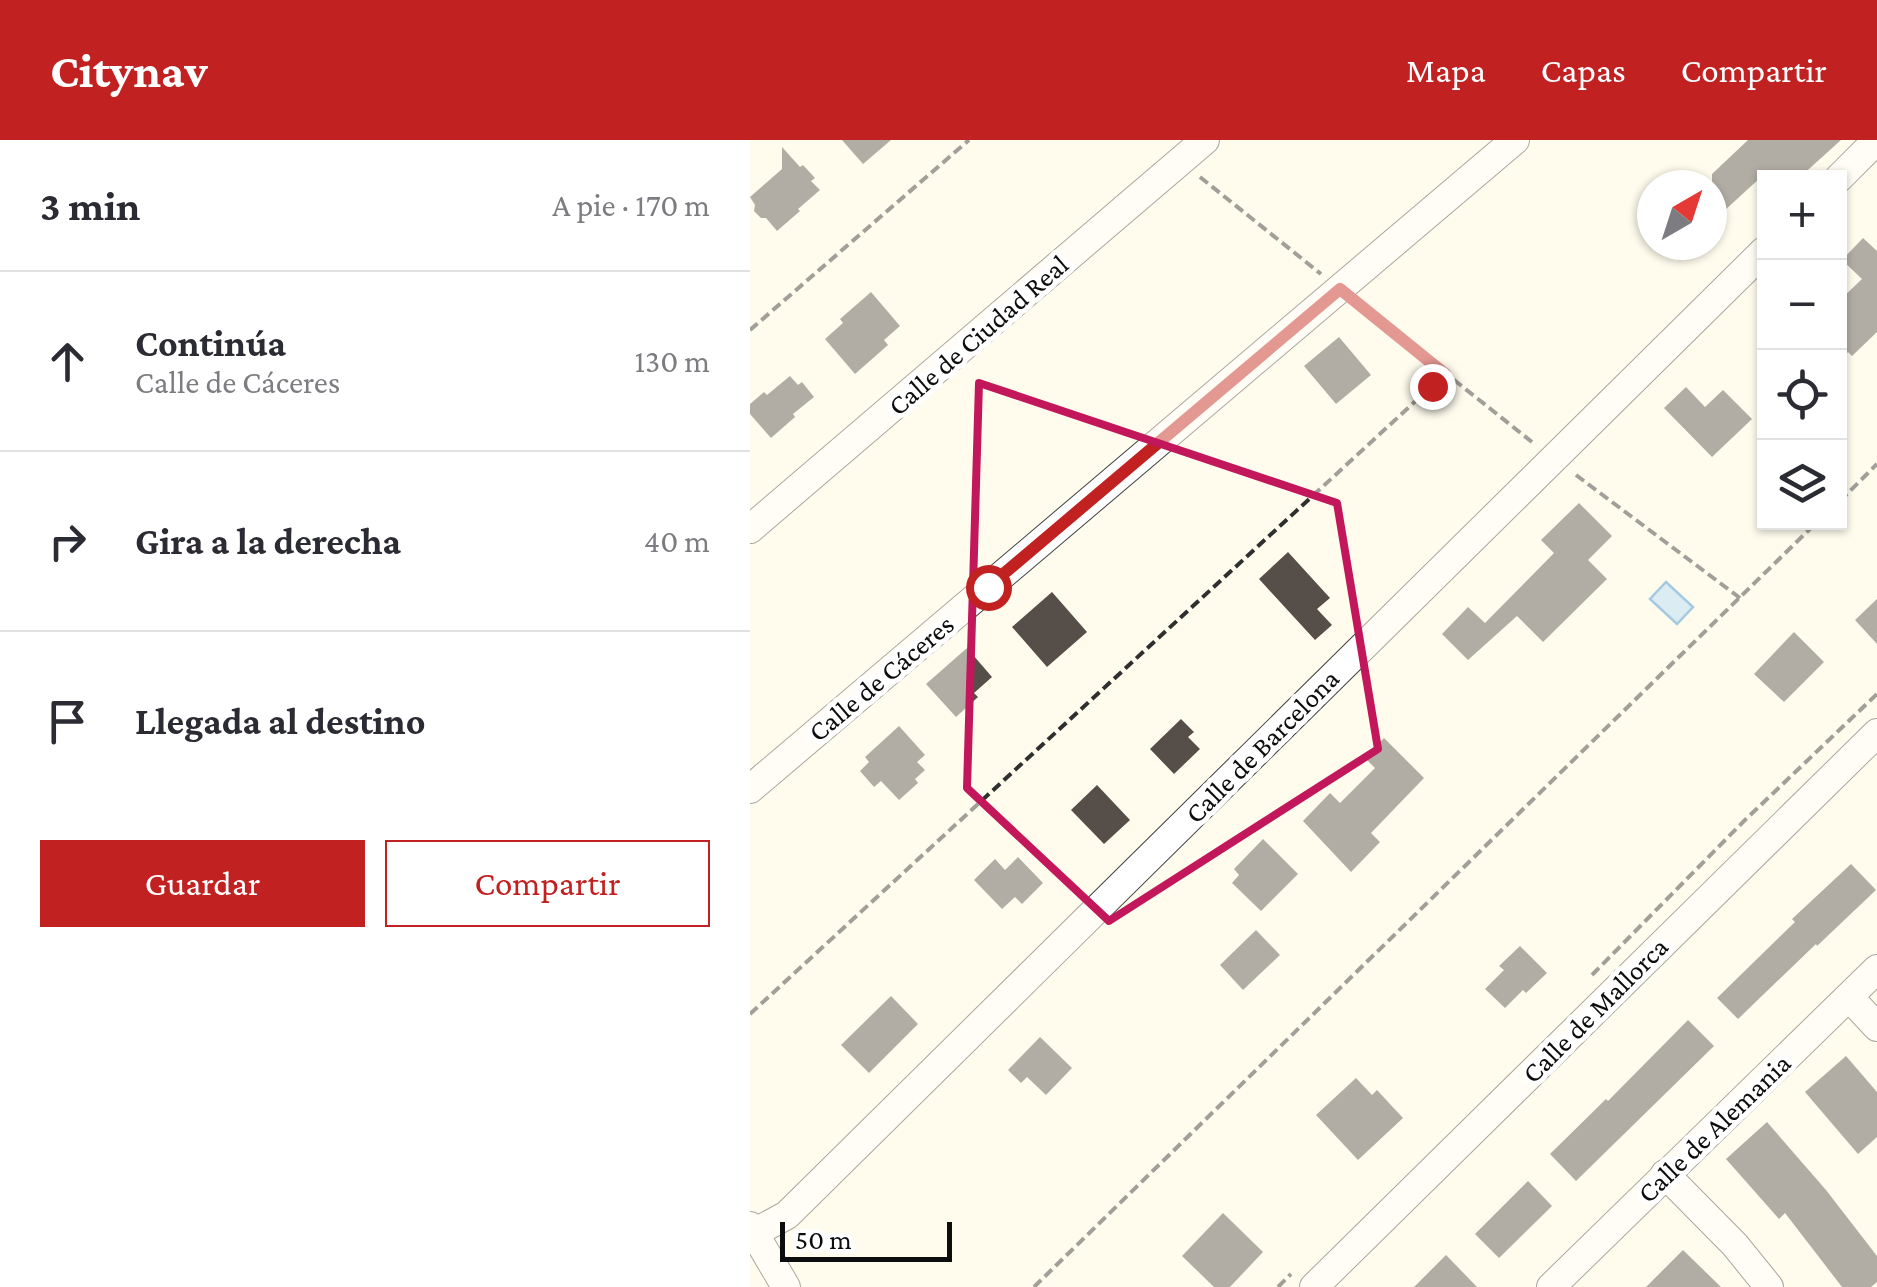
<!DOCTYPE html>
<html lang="es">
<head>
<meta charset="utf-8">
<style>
  body { margin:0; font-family:"Crimson Pro",serif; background:#f2f2f3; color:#2b2b33 }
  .controls { position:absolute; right:30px; top:30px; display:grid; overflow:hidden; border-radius:0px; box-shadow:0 2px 8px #0004 }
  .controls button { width:90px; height:90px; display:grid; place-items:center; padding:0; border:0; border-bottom:2px solid #e1e1e2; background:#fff; color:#2b2b33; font:50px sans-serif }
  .compass { position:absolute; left:887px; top:30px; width:90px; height:90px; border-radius:50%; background:#fff; box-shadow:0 2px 8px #0004; rotate:39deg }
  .scale { position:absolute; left:30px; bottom:25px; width:172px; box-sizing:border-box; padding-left:10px; border:5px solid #0d0d0d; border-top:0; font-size:28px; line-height:35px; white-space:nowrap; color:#0d0d0d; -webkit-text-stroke:8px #fff; paint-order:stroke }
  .stop { position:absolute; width:30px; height:30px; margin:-22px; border:8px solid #c12121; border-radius:50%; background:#fff }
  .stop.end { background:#c12121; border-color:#fff; box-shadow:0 2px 10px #0008 }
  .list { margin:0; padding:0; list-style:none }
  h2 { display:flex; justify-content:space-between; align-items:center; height:130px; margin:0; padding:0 40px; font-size:42px }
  h2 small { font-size:32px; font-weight:400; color:#7c7c81 }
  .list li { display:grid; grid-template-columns:65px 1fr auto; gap:30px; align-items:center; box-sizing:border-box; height:180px; padding:0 40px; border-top:2px solid #e1e1e2 }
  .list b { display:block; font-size:38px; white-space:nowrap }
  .list p { margin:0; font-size:32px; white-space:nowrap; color:#7c7c81 }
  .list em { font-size:32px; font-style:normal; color:#7c7c81 }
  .actions { display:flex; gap:20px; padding:30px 40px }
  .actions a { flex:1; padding:22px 0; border:2px solid #c12121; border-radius:0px; text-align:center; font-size:35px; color:#c12121 }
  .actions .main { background:#c12121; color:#fff }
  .icon { flex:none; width:55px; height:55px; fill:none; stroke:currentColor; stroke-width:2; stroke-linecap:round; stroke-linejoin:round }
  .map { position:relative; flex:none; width:1127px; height:1147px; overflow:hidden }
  header { display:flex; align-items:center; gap:60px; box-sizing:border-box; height:140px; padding:0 50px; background:#c12121; color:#fff }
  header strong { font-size:48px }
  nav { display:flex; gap:55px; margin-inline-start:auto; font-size:35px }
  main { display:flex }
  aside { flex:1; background:#fff }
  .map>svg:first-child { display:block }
  .water { fill:#b1daf8; stroke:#368cd1; stroke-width:2.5 }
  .building { fill:#564f49 }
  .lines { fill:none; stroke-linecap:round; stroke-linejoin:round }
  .minor-casing { stroke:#404040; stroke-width:30 }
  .path { stroke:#2f2f2f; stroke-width:4; stroke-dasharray:10 5; stroke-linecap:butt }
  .minor { stroke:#fff; stroke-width:28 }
  .route { stroke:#c12121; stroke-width:12 }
  .marked { fill:none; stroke:#c2185b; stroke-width:8; stroke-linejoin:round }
  .labels { text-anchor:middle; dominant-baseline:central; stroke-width:10; stroke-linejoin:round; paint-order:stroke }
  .street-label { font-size:28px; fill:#0d0d0d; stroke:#fff }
</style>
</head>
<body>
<header>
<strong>Citynav</strong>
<nav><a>Mapa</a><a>Capas</a><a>Compartir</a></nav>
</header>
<main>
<aside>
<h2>3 min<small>A pie · 170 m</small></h2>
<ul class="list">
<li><svg class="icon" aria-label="ahead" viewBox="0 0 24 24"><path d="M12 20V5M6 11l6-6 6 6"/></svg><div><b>Continúa</b><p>Calle de Cáceres</p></div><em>130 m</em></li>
<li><svg class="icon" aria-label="right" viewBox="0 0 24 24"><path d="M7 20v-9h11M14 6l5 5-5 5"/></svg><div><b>Gira a la derecha</b></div><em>40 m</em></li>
<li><svg class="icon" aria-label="arrive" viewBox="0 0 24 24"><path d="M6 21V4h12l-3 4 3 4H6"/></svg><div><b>Llegada al destino</b></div></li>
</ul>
<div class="actions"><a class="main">Guardar</a><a>Compartir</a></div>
</aside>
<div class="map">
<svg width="1127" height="1147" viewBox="0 0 1127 1147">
  <rect width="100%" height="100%" fill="#fffcee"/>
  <path class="water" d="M 916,442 L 943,467 L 927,484 L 900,459 Z"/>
  <g class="building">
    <path d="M 92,0 L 141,0 L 113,24 Z"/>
    <path d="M 998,0 L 1091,0 L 1049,38 L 1010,38 L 962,82 L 962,34 Z"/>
    <path d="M 32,7 L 50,27 L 53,25 L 65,38 L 61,41 L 70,50 L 48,69 L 50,71 L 27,91 L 16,78 L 11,78 L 4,71 L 5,65 L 0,57 L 32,29 Z"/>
    <path d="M 1113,98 L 1127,111 L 1127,192 L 1102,216 L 1098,212 L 1090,221 L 1090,160 L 1112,139 L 1092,120 Z"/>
    <path d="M 121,152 L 150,186 L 134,200 L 138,205 L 105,234 L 75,199 L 93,183 L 90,179 Z"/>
    <path d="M 589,197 L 621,235 L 586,264 L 554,226 Z"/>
    <path d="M 40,236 L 48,245 L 52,242 L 64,257 L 43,274 L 45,277 L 21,298 L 0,274 L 0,264 L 14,252 L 17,255 Z"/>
    <path d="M 936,247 L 955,267 L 973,250 L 1002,279 L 962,317 L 914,268 Z"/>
    <path d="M 829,363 L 862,396 L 838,420 L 857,439 L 793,502 L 767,476 L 718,520 L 692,494 L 718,467 L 735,483 L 804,413 L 791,400 Z"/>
    <path d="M 538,412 L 580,458 L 567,469 L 582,485 L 565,500 L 509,439 Z"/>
    <path d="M 302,452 L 337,492 L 297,527 L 262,487 Z"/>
    <path d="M 1127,459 L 1127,504 L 1105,480 Z"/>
    <path d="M 1044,492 L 1074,522 L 1034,562 L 1004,534 Z"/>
    <path d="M 217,508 L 242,537 L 224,553 L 228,557 L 206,577 L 176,544 Z"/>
    <path d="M 431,579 L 444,592 L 438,597 L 450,609 L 424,634 L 400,609 Z"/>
    <path d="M 149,586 L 175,615 L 167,622 L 175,630 L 165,639 L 168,643 L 149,660 L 131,641 L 124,647 L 110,631 L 119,622 L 115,617 Z"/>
    <path d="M 634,598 L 674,638 L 621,693 L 630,702 L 601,732 L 553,681 L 580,653 L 590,663 L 625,628 L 615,618 Z"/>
    <path d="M 347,645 L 380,680 L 354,704 L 321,670 Z"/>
    <path d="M 513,699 L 548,734 L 511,771 L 482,743 L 489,735 L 484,729 Z"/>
    <path d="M 268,717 L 293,743 L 272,764 L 265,757 L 252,769 L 224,740 L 245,719 L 255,730 Z"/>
    <path d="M 1101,724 L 1126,750 L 1067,806 L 1066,804 L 988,879 L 967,858 L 1045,782 L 1042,779 Z"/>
    <path d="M 506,790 L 530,815 L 493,850 L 470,825 Z"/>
    <path d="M 770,806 L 797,833 L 776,853 L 773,850 L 755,868 L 735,849 L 754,830 L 749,826 Z"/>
    <path d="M 141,856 L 168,884 L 119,933 L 91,905 Z"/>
    <path d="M 938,880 L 964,906 L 826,1041 L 800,1014 L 856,959 L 858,961 Z"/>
    <path d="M 290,897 L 322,928 L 296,955 L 277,937 L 271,943 L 258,930 Z"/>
    <path d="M 1096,916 L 1127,952 L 1127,997 L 1108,1014 L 1055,952 Z"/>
    <path d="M 606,938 L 622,955 L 627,950 L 653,978 L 608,1020 L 566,975 Z"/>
    <path d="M 1017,982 L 1076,1050 L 1127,1116 L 1127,1142 L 1121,1147 L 1092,1147 L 1035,1073 L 1029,1079 L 976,1019 Z"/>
    <path d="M 778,1041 L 802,1066 L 749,1118 L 725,1094 Z"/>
    <path d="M 473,1073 L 513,1112 L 480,1147 L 464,1147 L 432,1116 Z"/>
    <path d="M 933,1110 L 971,1147 L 896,1147 Z"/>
    <path d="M 696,1115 L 727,1147 L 664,1147 Z"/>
  </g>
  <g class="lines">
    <defs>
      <g id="minor">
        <path d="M 1089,38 L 1127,0"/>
        <path d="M 0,389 L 455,0"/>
        <path d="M 0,649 L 765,0"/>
        <path d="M 1099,857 L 1127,887"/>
        <path d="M 915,1034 L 985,1105 L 1019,1147"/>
        <path d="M 0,1086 L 36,1147"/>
        <path d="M 4,1093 L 37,1075 L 1014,111"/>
        <path d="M 564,1147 L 1127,593"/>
        <path d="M 801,1147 L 1127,829"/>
      </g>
    </defs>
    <use href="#minor" class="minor-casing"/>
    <g class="path">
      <path d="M 450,37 L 571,134"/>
      <path d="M 610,165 L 782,302"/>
      <path d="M 0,190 L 219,0"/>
      <path d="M 826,335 L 990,458"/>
      <path d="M 1090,361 L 1127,324"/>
      <path d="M 842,835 L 994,681 L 1127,554"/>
      <path d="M 0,874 L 695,234"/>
      <path d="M 284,1147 L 1067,382"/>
      <path d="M 528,1147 L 541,1134"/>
    </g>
    <use href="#minor" class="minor"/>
  </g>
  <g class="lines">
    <path class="route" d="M 238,447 L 590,149 L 695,234 L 682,246"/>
  </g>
  <path d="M0 0H1127V1147H0ZM 229,243 L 587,363 L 628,609 L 359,781 L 217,648 Z" fill="#fffcee" fill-opacity=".55" fill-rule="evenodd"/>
  <path class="marked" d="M 229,243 L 587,363 L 628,609 L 359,781 L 217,648 Z"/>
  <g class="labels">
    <g class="street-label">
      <text transform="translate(228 195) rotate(-41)">Calle de Ciudad Real</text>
      <text transform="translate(131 538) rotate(-40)">Calle de Cáceres</text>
      <text transform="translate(512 606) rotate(-45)">Calle de Barcelona</text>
      <text transform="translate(845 870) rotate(-45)">Calle de Mallorca</text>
      <text transform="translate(964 988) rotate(-44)">Calle de Alemania</text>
    </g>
  </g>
</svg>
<div class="controls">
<button>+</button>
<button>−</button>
<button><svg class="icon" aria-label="locate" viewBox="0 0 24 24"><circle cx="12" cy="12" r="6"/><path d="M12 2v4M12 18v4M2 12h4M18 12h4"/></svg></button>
<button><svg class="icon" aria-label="layers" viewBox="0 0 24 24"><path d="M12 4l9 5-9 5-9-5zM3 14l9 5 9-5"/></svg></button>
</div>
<svg class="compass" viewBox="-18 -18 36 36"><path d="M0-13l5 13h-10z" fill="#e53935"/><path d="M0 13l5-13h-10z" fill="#7c7c81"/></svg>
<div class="scale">50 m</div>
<div class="stop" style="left:238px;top:447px"></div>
<div class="stop end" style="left:682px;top:246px"></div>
</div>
</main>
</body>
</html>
